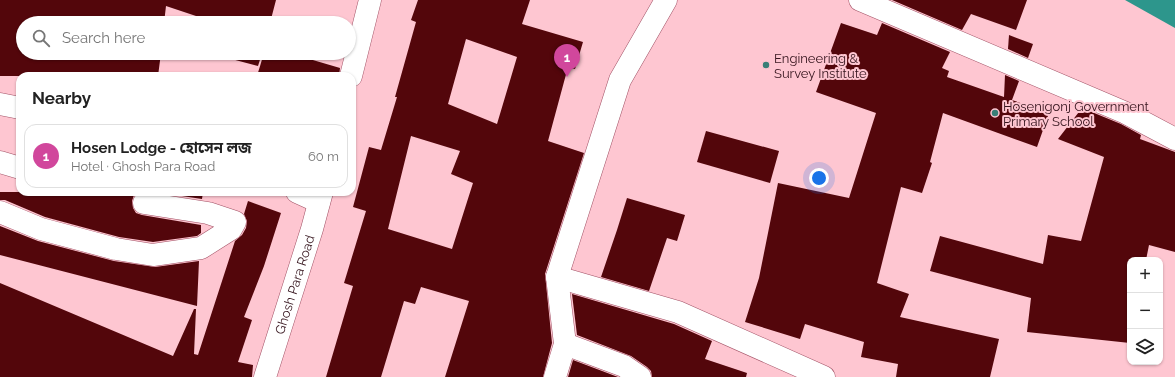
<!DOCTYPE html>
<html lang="en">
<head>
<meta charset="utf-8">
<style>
  body { margin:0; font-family:Raleway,"Noto Sans Bengali",sans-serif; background:#f6f6f6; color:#222 }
  .controls { position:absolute; right:12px; bottom:12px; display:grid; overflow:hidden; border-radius:8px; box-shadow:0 1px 3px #0004 }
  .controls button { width:36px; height:36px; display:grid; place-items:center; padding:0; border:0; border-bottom:1px solid #e0e0e0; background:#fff; color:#222; font:20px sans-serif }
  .you { position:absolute; left:819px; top:178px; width:14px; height:14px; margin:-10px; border:3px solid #fff; border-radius:50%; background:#1a73e8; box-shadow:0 0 0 6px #1a73e833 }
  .badge { display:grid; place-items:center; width:26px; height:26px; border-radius:50%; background:#387f77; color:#fff; font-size:13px; font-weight:700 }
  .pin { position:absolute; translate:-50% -33px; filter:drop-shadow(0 1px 2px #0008) }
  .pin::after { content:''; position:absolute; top:21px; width:14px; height:12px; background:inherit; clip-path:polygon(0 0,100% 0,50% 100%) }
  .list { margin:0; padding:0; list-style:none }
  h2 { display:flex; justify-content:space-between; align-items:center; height:52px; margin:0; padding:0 16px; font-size:17px }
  h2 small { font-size:13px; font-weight:400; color:#767676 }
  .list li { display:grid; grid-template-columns:26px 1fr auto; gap:12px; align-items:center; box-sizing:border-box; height:64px; margin:0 8px 8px; padding:0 8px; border:1px solid #e0e0e0; border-radius:12px }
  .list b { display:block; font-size:15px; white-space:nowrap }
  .list p { margin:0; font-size:13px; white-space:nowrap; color:#767676 }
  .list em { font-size:13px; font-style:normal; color:#767676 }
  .icon { flex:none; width:22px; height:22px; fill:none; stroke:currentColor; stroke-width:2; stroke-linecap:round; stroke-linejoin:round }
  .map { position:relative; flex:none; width:1175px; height:377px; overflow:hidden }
  .search { position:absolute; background:#fff; box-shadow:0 1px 3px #0004; left:16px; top:16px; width:340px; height:44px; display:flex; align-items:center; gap:10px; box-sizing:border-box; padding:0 14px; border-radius:22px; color:#767676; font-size:15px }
  .panel { position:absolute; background:#fff; box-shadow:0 1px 3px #0004; left:16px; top:72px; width:340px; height:124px; border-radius:12px }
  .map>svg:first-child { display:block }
  .water { fill:#2d968c }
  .building { fill:#53060b; fill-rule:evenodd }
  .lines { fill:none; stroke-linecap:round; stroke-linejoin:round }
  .street-casing { stroke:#a25266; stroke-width:23 }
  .secondary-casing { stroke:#a25266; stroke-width:23 }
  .street { stroke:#fff; stroke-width:22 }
  .secondary { stroke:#fff; stroke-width:22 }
  .poi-dot { fill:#387f77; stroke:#fec6d1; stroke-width:1.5 }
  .labels { text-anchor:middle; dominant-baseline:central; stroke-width:4; stroke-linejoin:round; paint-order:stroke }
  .poi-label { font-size:13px; fill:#35141d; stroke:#fec6d1; text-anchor:start }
  .street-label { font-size:13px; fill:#35141d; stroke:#fec6d1 }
</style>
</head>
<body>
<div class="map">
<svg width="1175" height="377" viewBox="0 0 1175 377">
  <rect width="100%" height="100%" fill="#fec6d1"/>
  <path class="water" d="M 1125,0 L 1175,0 L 1175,28 Z"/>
  <g class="building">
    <path d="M 0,0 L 276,0 L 270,23 L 217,23 L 166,6 L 164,23 L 23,23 L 23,53 L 161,53 L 158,76 L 0,76 Z"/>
    <path d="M 418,0 L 530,0 L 522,24 L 583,42 L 575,69 L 568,67 L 548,141 L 584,153 L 545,274 L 552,343 L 543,377 L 445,377 L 469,301 L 421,287 L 415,304 L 404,301 L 381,377 L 326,377 L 353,286 L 344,283 L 366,211 L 353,207 L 369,147 L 381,150 L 397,97 L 395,97 L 416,22 L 411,20 ZM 466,39 L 517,57 L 497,124 L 448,104 ZM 411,136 L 460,151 L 451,174 L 473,183 L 452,249 L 388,229 Z"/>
    <path d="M 892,0 L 1027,0 L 1016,30 L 971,14 L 962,30 Z"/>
    <path d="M 841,23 L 877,35 L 882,23 L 950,52 L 942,68 L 949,71 L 947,77 L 1004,97 L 1005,75 L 1019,81 L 1012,100 L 1049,113 L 1037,147 L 943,113 L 930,162 L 932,163 L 922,193 L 901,187 L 877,283 L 909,294 L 900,317 L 999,339 L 990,377 L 896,377 L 898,364 L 861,357 L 864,342 L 805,324 L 800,339 L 745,322 L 759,278 L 778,183 L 849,198 L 876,113 L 816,92 Z"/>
    <path d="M 1009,35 L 1033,44 L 1028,58 L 1008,49 Z"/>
    <path d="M 209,53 L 262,53 L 258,66 Z"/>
    <path d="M 264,53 L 289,53 L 340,68 L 339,76 L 257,76 Z"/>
    <path d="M 1082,108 L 1121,124 L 1141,135 L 1140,139 L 1175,152 L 1175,252 L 1149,245 L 1146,260 L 1130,260 L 1130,343 L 1027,332 L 1031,298 L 930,271 L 940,236 L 1043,264 L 1048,235 L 1081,241 L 1104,157 L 1058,139 Z"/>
    <path d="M 706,131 L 779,151 L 770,183 L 697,162 Z"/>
    <path d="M 0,192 L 138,192 L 134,195 L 132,201 L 133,208 L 136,213 L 142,215 L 201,225 L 201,233 L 197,236 L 153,242 L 119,237 L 45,217 L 5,200 L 0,200 Z"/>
    <path d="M 155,192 L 203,192 L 202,199 Z"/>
    <path d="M 627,198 L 685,215 L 677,241 L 667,238 L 649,291 L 601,277 L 617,230 Z"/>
    <path d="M 248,201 L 281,213 L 264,266 L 244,317 L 252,320 L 238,362 L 253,365 L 252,377 L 0,377 L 0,283 L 173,356 L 194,309 L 196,309 L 194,354 L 198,355 L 235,241 L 242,235 L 246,228 L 247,221 L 244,214 Z"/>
    <path d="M 0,226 L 38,241 L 114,261 L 155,267 L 199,261 L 197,306 L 0,255 Z"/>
    <path d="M 572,294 L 674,324 L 712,341 L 705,359 L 747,373 L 746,377 L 652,377 L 651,371 L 647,367 L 631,356 L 577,335 Z"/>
    <path d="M 573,360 L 618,377 L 568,377 Z"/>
  </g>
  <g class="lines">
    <defs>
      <g id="street">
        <path d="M 0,104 L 20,108"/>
        <path d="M 0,162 L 20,168"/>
        <path d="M 297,192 L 319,202"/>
        <path d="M 0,212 L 41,229 L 116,249 L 153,255 L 201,248 L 231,229 L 235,222 L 208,213 L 144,203"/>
        <path d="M 557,277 L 678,312 L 824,377"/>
        <path d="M 565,344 L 624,366 L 640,377"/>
        <path d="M 555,377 L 565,344 L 557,277 L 620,80 L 666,0"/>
      </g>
      <g id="secondary">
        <path d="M 860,0 L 1126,113 L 1175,139"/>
        <path d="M 351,76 L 370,0"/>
        <path id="s1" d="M 265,377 L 312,229 L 322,192"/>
      </g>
    </defs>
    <use href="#street" class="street-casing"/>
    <use href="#secondary" class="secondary-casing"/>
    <use href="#street" class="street"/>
    <use href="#secondary" class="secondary"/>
  </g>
  <g class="poi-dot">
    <circle cx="766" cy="65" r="4"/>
    <circle cx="995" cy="113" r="4"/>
  </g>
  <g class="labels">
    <g class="poi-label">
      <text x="774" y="58">Engineering &amp;<tspan x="774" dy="15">Survey Institute</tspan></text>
      <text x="1003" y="106">Hosenigonj Government<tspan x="1003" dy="15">Primary School</tspan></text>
    </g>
    <g class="street-label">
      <text stroke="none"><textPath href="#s1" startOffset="97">Ghosh Para Road</textPath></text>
    </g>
  </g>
</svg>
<div class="controls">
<button>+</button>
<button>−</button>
<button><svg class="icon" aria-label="layers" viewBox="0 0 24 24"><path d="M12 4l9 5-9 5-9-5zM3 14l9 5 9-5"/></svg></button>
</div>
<div class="you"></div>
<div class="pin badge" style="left:567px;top:77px;background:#d1479c">1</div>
<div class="search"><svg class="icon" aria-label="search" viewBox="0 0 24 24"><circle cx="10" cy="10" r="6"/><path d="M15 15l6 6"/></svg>Search here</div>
<section class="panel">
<h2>Nearby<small></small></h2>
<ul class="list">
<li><span class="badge" style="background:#d1479c">1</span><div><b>Hosen Lodge - হোসেন লজ</b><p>Hotel · Ghosh Para Road</p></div><em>60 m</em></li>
</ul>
</section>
</div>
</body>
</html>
